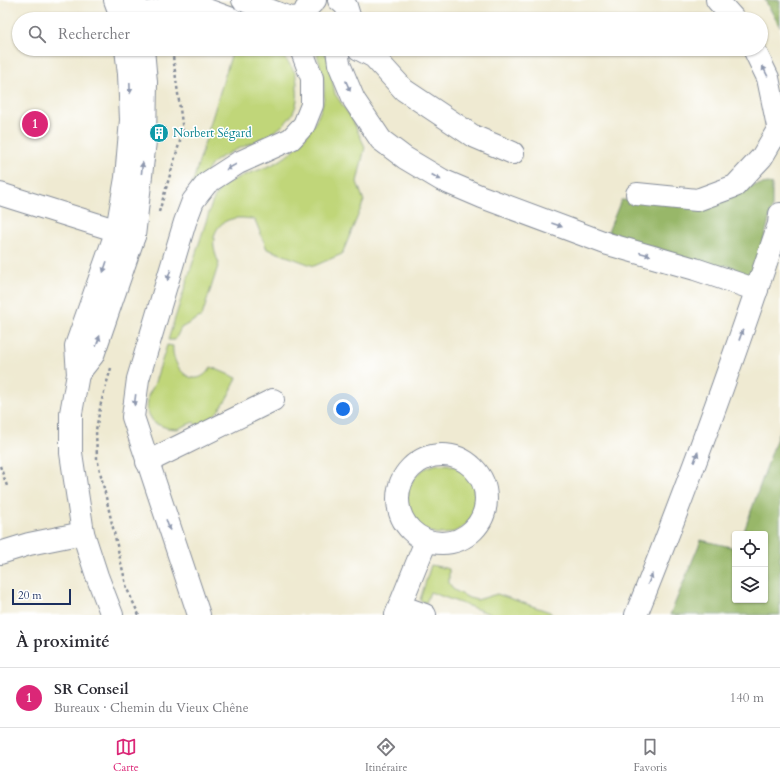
<!DOCTYPE html>
<html lang="fr">
<head>
<meta charset="utf-8">
<style>
  body { margin:0; font-family:Cardo,serif; background:#f7f7f7; color:#2b2b33 }
  .controls { position:absolute; right:12px; bottom:12px; display:grid; overflow:hidden; border-radius:4px; box-shadow:0 1px 3px #0004 }
  .controls button { width:36px; height:36px; display:grid; place-items:center; padding:0; border:0; border-bottom:1px solid #e1e1e2; background:#fff; color:#2b2b33; font:20px sans-serif }
  .scale { position:absolute; left:12px; bottom:10px; width:59px; box-sizing:border-box; padding-left:4px; border:2px solid #1b2f5e; border-top:0; font-size:11px; line-height:14px; white-space:nowrap; color:#1b2f5e; -webkit-text-stroke:3px #fff; paint-order:stroke }
  .you { position:absolute; left:343px; top:409px; width:14px; height:14px; margin:-10px; border:3px solid #fff; border-radius:50%; background:#1a73e8; box-shadow:0 0 0 6px #1a73e833 }
  .badge { display:grid; place-items:center; width:26px; height:26px; border-radius:50%; background:#db2777; color:#fff; font-size:13px; font-weight:700 }
  .pin { position:absolute; translate:-50% -50%; border:2px solid #fff; box-shadow:0 1px 4px #0006 }
  .list { margin:0; padding:0; list-style:none }
  h2 { display:flex; justify-content:space-between; align-items:center; height:52px; margin:0; padding:0 16px; font-size:17px }
  h2 small { font-size:13px; font-weight:400; color:#7c7c81 }
  .list li { display:grid; grid-template-columns:26px 1fr auto; gap:12px; align-items:center; box-sizing:border-box; height:60px; padding:0 16px; border-top:1px solid #e1e1e2 }
  .list b { display:block; font-size:15px; white-space:nowrap }
  .list p { margin:0; font-size:13px; white-space:nowrap; color:#7c7c81 }
  .list em { font-size:13px; font-style:normal; color:#7c7c81 }
  .icon { flex:none; width:22px; height:22px; fill:none; stroke:currentColor; stroke-width:2; stroke-linecap:round; stroke-linejoin:round }
  .map { position:relative; flex:none; width:780px; height:615px; overflow:hidden }
  .search { position:absolute; background:#fff; box-shadow:0 1px 3px #0004; left:12px; right:12px; top:12px; height:44px; display:flex; align-items:center; gap:10px; box-sizing:border-box; padding:0 14px; border-radius:22px; color:#7c7c81; font-size:15px }
  .sheet { height:112px; background:#fff }
  nav { display:flex; justify-content:space-around; align-items:center; box-sizing:border-box; height:56px; border-top:1px solid #e1e1e2; background:#fff; font-size:11px; color:#7c7c81 }
  nav a { display:grid; justify-items:center; gap:2px }
  nav .on { color:#db2777 }
  .map>svg:first-child { display:block }
  .green { fill:#c0d679; stroke:#6e826c }
  .forest { fill:#98b769; stroke:#5a7364 }
  .lines { fill:none; stroke-linecap:round; stroke-linejoin:round }
  .minor-casing { stroke:#858c98; stroke-width:24 }
  .major-casing { stroke:#858c98; stroke-width:24 }
  .path { stroke:#858c98; stroke-width:2.5; stroke-dasharray:3 3; stroke-linecap:butt }
  .minor { stroke:#fff; stroke-width:22 }
  .major { stroke:#fff; stroke-width:22 }
  .oneway { fill:#8d97ae }
  .labels { text-anchor:middle; dominant-baseline:central; stroke-width:3; stroke-linejoin:round; paint-order:stroke }
  .culture-label { font-size:12px; fill:#0d838f; stroke:#fff; text-anchor:start }
</style>
</head>
<body>
<div class="map">
<svg width="780" height="615" viewBox="0 0 780 615">
  <rect width="100%" height="100%" fill="#fff"/>
  <filter id="ink" filterUnits="userSpaceOnUse"><feTurbulence type="fractalNoise" baseFrequency=".025" numOctaves="2"/><feDisplacementMap in="SourceGraphic" scale="8" xChannelSelector="R" yChannelSelector="G"/><feConvolveMatrix kernelMatrix="1 2 1 2 8 2 1 2 1" color-interpolation-filters="sRGB"/></filter>
  <filter id="wash" filterUnits="userSpaceOnUse"><feTurbulence type="fractalNoise" baseFrequency=".012" numOctaves="4" result="noise"/><feDisplacementMap in="SourceGraphic" scale="16" xChannelSelector="R" yChannelSelector="G"/><feGaussianBlur stdDeviation="0.9" result="paint"/><feColorMatrix in="noise" values="0 0 0 0 0 0 0 0 0 0 0 0 0 0 0 0 0 1.4 0 .05"/><feComposite in="paint" operator="in"/></filter>
  <g filter="url(#wash)">
    <rect width="100%" height="100%" fill="#efead2"/>
    <g class="green">
      <path d="M 233,49 C 260,49 279,44 294,71 C 297,76 297,83 297,89 C 302,135 244,141 215,161 C 210,165 207,173 202,178 C 199,182 195,185 191,188 Z"/>
      <path d="M 323,52 L 328,58 L 335,94 L 352,119 L 365,147 L 357,182 L 364,201 L 342,254 L 314,266 L 267,249 L 255,220 C 222,211 204,232 219,263 L 202,316 L 181,328 L 175,340 L 168,340 L 212,203 C 214,199 217,191 221,188 C 237,174 261,172 279,161 C 299,150 323,118 324,95 C 325,81 321,68 317,54 Z"/>
      <path d="M 167,345 L 173,346 C 171,368 195,393 211,367 L 237,378 C 226,402 220,413 198,428 L 194,422 L 177,429 L 167,428 L 154,423 L 147,411 L 148,396 L 154,385 Z"/>
      <circle cx="442" cy="499" r="35"/>
      <path d="M 431,565 L 449,569 L 449,583 L 454,590 L 469,598 L 477,600 L 497,594 L 550,612 L 552,615 L 493,615 L 430,592 L 426,603 L 420,600 Z"/>
    </g>
    <g class="forest">
      <path d="M 765,0 L 780,0 L 780,27 Z"/>
      <path d="M 768,183 L 772,185 L 772,208 L 754,278 L 729,266 L 704,264 L 608,232 L 621,200 L 664,202 L 729,195 L 751,186 Z"/>
      <path d="M 780,429 L 780,615 L 670,615 L 701,540 L 735,548 L 735,600 L 765,600 L 765,534 L 743,534 Z"/>
    </g>
  </g>
  <g filter="url(#ink)">
    <g class="lines">
      <defs>
        <g id="minor">
          <path d="M 243,0 L 290,18 L 303,17"/>
          <path d="M 339,0 L 346,6 L 350,19"/>
          <path d="M 717,0 L 734,19"/>
          <path d="M 125,19 L 188,3 L 232,19"/>
          <path d="M 303,19 L 306,9 L 315,0"/>
          <path d="M 337,49 L 339,64 L 354,100 L 381,140 L 405,158 L 442,180 L 482,197 L 608,244 L 695,269 L 757,290"/>
          <path d="M 359,49 L 374,57 L 404,90 L 473,136 L 513,153"/>
          <path d="M 754,49 L 768,78 L 780,136"/>
          <path d="M 0,194 L 134,236"/>
          <path d="M 637,194 L 697,200 L 735,186 L 762,157 L 779,128"/>
          <circle cx="442" cy="499" r="44"/>
          <path d="M 147,462 L 273,400"/>
          <path d="M 0,553 L 29,544 L 83,533"/>
          <path d="M 400,606 L 425,615"/>
          <path d="M 199,615 L 133,417 L 138,379 L 185,222 L 193,201 L 207,183 L 238,163 L 291,139 L 304,125 L 312,105 L 312,78 L 301,49"/>
          <path d="M 396,615 L 426,541"/>
          <path d="M 636,615 C 688,487 735,355 779,224 L 780,214"/>
        </g>
        <g id="major">
          <path d="M 115,0 L 122,19"/>
          <path d="M 135,0 L 140,19"/>
          <path d="M 78,374 L 93,355 L 134,236 L 145,141 L 146,82 L 143,49"/>
          <path d="M 112,615 L 97,576 L 83,533 L 71,453 L 71,413 L 78,374 L 76,346 L 117,230 L 126,178 L 131,120 L 129,74 L 126,49"/>
        </g>
      </defs>
      <use href="#minor" class="minor-casing"/>
      <use href="#major" class="major-casing"/>
      <g class="path">
        <path d="M 159,212 L 183,131 L 172,49"/>
        <path d="M 111,368 L 101,403 L 96,430 L 97,458 L 127,589 L 139,615"/>
        <path d="M 0,466 L 7,486"/>
      </g>
      <use href="#minor" class="minor"/>
      <use href="#major" class="major"/>
    </g>
    <defs><path id="oneway-solid" d="M-6-.8H1V-3.2L6.5 0L1 3.2V.8H-6Z"/></defs>
    <g class="oneway">
      <use href="#oneway-solid" transform="translate(765 71) rotate(-117)"/>
      <use href="#oneway-solid" transform="translate(348 86) rotate(67)"/>
      <use href="#oneway-solid" transform="translate(130 88) rotate(88)"/>
      <use href="#oneway-solid" transform="translate(231 167) rotate(151)"/>
      <use href="#oneway-solid" transform="translate(142 168) rotate(-84)"/>
      <use href="#oneway-solid" transform="translate(436 177) rotate(30)"/>
      <use href="#oneway-solid" transform="translate(557 225) rotate(20)"/>
      <use href="#oneway-solid" transform="translate(645 254) rotate(15)"/>
      <use href="#oneway-solid" transform="translate(105 267) rotate(109)"/>
      <use href="#oneway-solid" transform="translate(169 275) rotate(107)"/>
      <use href="#oneway-solid" transform="translate(741 335) rotate(-70)"/>
      <use href="#oneway-solid" transform="translate(98 341) rotate(-71)"/>
      <use href="#oneway-solid" transform="translate(135 400) rotate(97)"/>
      <use href="#oneway-solid" transform="translate(696 457) rotate(-70)"/>
      <use href="#oneway-solid" transform="translate(168 525) rotate(71)"/>
      <use href="#oneway-solid" transform="translate(650 579) rotate(-68)"/>
    </g>
  </g>
  <defs>
    <symbol id="building-disc" viewBox="-11 -11 22 22"><circle r="9.5" fill="#0f9aa8" stroke="#fff"/><path d="M-4-6H4V6H1V3H-1V6H-4ZM-2.5-4.3h1.7v1.8h-1.7ZM.8-4.3h1.7v1.8H.8ZM-2.5-1h1.7V.8h-1.7ZM.8-1h1.7V.8H.8Z" fill="#fff"/></symbol>
  </defs>
  <g fill-rule="evenodd">
    <use href="#building-disc" x="148" y="122" width="22" height="22"/>
  </g>
  <g class="labels">
    <g class="culture-label">
      <text x="173" y="133">Norbert Ségard</text>
    </g>
  </g>
</svg>
<div class="controls">
<button><svg class="icon" aria-label="locate" viewBox="0 0 24 24"><circle cx="12" cy="12" r="6"/><path d="M12 2v4M12 18v4M2 12h4M18 12h4"/></svg></button>
<button><svg class="icon" aria-label="layers" viewBox="0 0 24 24"><path d="M12 4l9 5-9 5-9-5zM3 14l9 5 9-5"/></svg></button>
</div>
<div class="scale">20 m</div>
<div class="you"></div>
<div class="pin badge" style="left:35px;top:124px">1</div>
<div class="search"><svg class="icon" aria-label="search" viewBox="0 0 24 24"><circle cx="10" cy="10" r="6"/><path d="M15 15l6 6"/></svg>Rechercher</div>
</div>
<section class="sheet">
<h2>À proximité<small></small></h2>
<ul class="list">
<li><span class="badge">1</span><div><b>SR Conseil</b><p>Bureaux · Chemin du Vieux Chêne</p></div><em>140 m</em></li>
</ul>
</section>
<nav>
<a class="on"><svg class="icon" aria-label="map" viewBox="0 0 24 24"><path d="M3 6l6-2 6 2 6-2v14l-6 2-6-2-6 2zM9 4v14M15 6v14"/></svg>Carte</a>
<a><svg class="icon" aria-label="directions" viewBox="0 0 24 24"><path d="M12 3l9 9-9 9-9-9zM9 14v-3h6M13 9l2 2-2 2"/></svg>Itinéraire</a>
<a><svg class="icon" aria-label="saved" viewBox="0 0 24 24"><path d="M7 4h10v16l-5-4-5 4z"/></svg>Favoris</a>
</nav>
</body>
</html>
